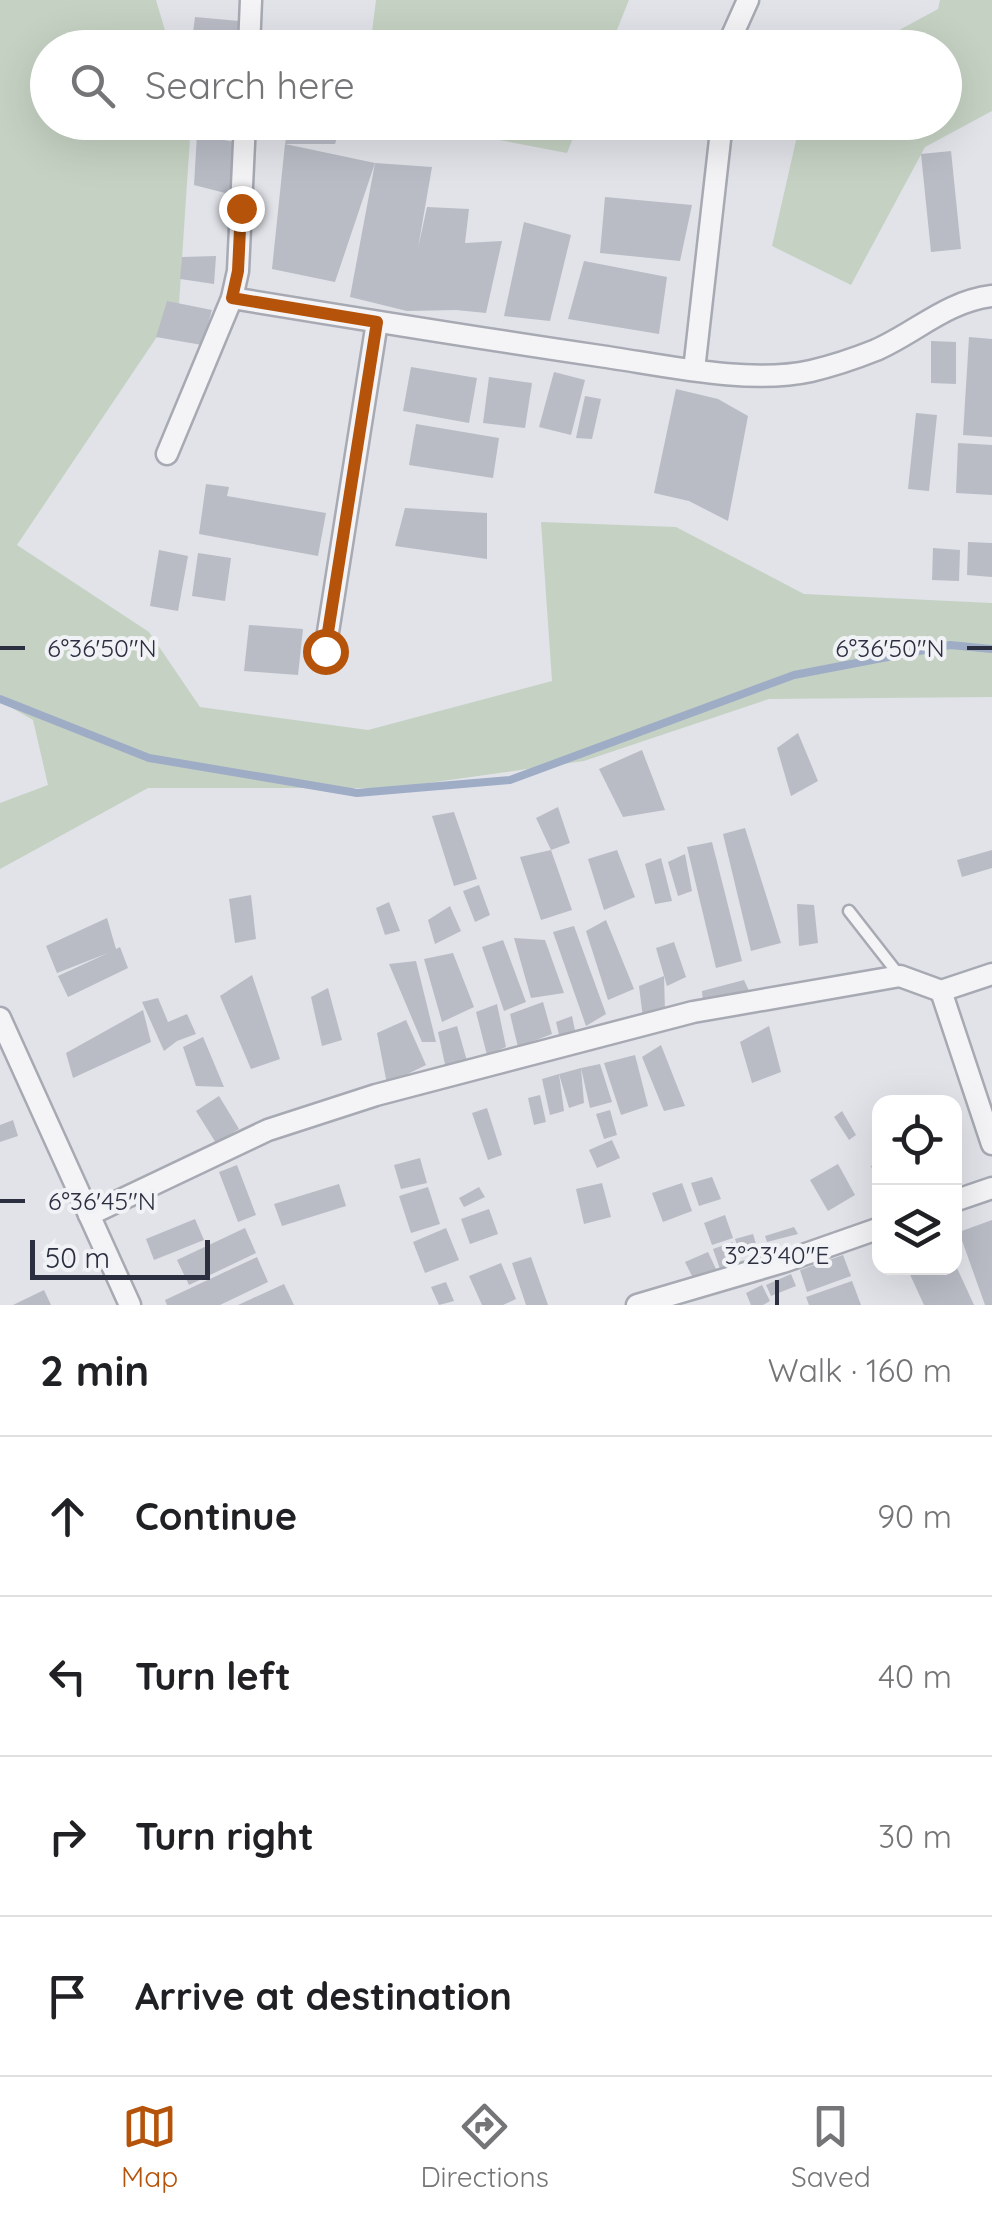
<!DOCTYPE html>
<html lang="en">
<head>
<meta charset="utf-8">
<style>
  body { margin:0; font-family:Quicksand,sans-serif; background:#f2f2f2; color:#202124 }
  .controls { position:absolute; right:30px; bottom:30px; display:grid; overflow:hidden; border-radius:20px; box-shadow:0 10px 40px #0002 }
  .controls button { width:90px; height:90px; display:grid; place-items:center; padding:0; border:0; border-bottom:2px solid #e0e0e0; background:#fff; color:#202124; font:50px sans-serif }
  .scale { position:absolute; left:30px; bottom:25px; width:180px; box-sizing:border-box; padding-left:10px; border:5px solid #2b2f3f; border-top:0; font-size:28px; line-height:35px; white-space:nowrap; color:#2b2f3f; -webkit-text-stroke:8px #f1f2f6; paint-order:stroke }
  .stop { position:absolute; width:30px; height:30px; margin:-22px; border:8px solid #b45309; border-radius:50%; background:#fff }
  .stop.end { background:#b45309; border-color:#fff; box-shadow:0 2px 10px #0008 }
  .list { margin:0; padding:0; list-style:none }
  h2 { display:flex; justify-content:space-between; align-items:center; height:130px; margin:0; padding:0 40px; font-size:42px }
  h2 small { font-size:32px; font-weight:400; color:#757577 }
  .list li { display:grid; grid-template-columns:65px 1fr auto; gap:30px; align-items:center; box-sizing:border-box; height:160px; padding:0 40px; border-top:2px solid #e0e0e0 }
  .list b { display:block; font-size:38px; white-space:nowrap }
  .list em { font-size:32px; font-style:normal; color:#757577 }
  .icon { flex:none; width:55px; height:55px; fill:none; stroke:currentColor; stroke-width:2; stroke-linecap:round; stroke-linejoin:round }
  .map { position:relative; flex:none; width:992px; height:1305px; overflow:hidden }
  .search { position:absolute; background:#fff; box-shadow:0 10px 40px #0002; left:30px; right:30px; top:30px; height:110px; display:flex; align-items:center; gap:25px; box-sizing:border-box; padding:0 35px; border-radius:55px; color:#757577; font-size:38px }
  .sheet { height:770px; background:#fff }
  nav { display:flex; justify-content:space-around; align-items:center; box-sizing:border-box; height:140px; border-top:2px solid #e0e0e0; background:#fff; font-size:28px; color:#757577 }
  nav a { display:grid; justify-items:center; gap:5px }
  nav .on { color:#b45309 }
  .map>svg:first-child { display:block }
  .green { fill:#c5d2c3 }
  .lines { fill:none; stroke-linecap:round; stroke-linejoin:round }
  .stream { stroke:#9facc6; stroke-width:8 }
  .building { fill:#b9bcc5 }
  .service-casing { stroke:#a7a9b3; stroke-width:15 }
  .minor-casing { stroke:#a7a9b3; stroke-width:25 }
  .service { stroke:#f4f4f7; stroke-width:10 }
  .minor { stroke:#f4f4f7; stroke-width:20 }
  .route { stroke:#b45309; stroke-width:12 }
  .ticks { fill:none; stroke:#2b2f3f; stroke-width:4 }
  .ticks-label { font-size:25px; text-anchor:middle; fill:#2b2f3f; stroke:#f1f2f6; stroke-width:8; stroke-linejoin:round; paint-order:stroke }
</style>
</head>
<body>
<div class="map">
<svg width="992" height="1305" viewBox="0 0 992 1305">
  <rect width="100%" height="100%" fill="#e1e3e9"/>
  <g class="green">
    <path d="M 0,0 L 156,0 L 170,47 L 48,48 L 48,122 L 191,123 L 179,304 L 17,545 L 149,632 L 200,707 L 368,730 L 552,681 L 541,522 L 676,527 L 804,594 L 992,603 L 992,697 L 769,699 L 584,761 L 393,788 L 148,788 L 0,869 L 0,803 L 48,785 L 33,720 L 0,701 Z"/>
    <path d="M 376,0 L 629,0 L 610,47 L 370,47 Z"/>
    <path d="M 940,0 L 992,0 L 992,111 L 925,147 L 851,285 L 772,246 L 800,123 L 944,122 L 944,48 L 868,47 L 938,9 Z"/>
    <path d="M 410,123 L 579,122 L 579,123 L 567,153 Z"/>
  </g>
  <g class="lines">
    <path class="stream" d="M 0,699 L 149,758 L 357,793 L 510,780 L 794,675 L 950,645 L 992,649"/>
  </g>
  <g class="building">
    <path d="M 195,17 L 239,21 L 240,48 L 191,48 Z"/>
    <path d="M 308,41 L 342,45 L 342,48 L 298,48 Z"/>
    <path d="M 289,122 L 342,122 L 335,144 L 285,144 L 375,163 L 335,282 L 272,269 L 285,144 Z"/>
    <path d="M 197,135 L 235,142 L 229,194 L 194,185 Z"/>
    <path d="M 951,151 L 961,249 L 931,252 L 921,154 Z"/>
    <path d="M 375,163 L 432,167 L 418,248 L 427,207 L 469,209 L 465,243 L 502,241 L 486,313 L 456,310 L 407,311 L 350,297 Z"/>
    <path d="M 605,197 L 692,205 L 680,261 L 600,253 Z"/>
    <path d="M 524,222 L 571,235 L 550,321 L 504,316 Z"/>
    <path d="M 216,256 L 214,284 L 180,279 L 182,257 Z"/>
    <path d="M 584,261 L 667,277 L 659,334 L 568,319 Z"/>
    <path d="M 167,301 L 212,310 L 202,345 L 156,337 Z"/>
    <path d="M 969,337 L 992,339 L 992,437 L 963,435 Z"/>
    <path d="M 931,341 L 956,342 L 956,384 L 931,383 Z"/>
    <path d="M 411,367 L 477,378 L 469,423 L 403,411 Z"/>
    <path d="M 554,372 L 585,380 L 571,435 L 539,427 Z"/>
    <path d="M 489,377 L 532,383 L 525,428 L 483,423 Z"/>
    <path d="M 676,389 L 718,399 L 748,416 L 728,521 L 689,501 L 654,493 Z"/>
    <path d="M 585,396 L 601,399 L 592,439 L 576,438 Z"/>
    <path d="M 916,413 L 937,415 L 929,491 L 908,489 Z"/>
    <path d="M 416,424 L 499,438 L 493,478 L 409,465 Z"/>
    <path d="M 958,443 L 992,445 L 992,495 L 956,493 Z"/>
    <path d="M 206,484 L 229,487 L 227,496 L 326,513 L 318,556 L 199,534 Z"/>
    <path d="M 405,508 L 487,513 L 487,559 L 395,546 Z"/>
    <path d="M 968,542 L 992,543 L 992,577 L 967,575 Z"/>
    <path d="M 933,548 L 960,550 L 959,581 L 932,580 Z"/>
    <path d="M 159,550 L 188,556 L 178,611 L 150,606 Z"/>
    <path d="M 198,553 L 231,558 L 225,601 L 192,596 Z"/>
    <path d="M 249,625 L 303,629 L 298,675 L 244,671 Z"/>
    <path d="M 798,733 L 818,781 L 791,796 L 777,748 Z"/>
    <path d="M 642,750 L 665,810 L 623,817 L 599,769 Z"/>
    <path d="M 558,807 L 570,843 L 551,850 L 572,910 L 541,920 L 520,857 L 551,850 L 536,818 Z"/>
    <path d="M 454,812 L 477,879 L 454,886 L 432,816 Z"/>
    <path d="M 745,828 L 781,943 L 751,951 L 723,834 Z"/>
    <path d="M 712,842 L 742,961 L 716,968 L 687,847 Z"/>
    <path d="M 617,850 L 635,897 L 604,910 L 588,859 Z"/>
    <path d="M 992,850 L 992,868 L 962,877 L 957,860 Z"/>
    <path d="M 685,854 L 692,891 L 678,896 L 668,862 Z"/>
    <path d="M 661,858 L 672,901 L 655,904 L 645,864 Z"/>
    <path d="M 479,885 L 490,915 L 475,922 L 463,891 Z"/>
    <path d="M 251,895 L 256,939 L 235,943 L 229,899 Z"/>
    <path d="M 389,902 L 400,931 L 385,935 L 376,908 Z"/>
    <path d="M 797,904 L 814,905 L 818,943 L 799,946 Z"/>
    <path d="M 450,906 L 461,931 L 435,944 L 428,920 Z"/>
    <path d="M 107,918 L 116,949 L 120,947 L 128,968 L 68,997 L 58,976 L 108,953 L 57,973 L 46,946 Z"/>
    <path d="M 606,920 L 634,989 L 608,1000 L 586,931 Z"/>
    <path d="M 574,926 L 606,1014 L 586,1026 L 553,932 Z"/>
    <path d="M 514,938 L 545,940 L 564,993 L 531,998 Z"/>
    <path d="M 503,940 L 526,1002 L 504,1011 L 482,947 Z"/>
    <path d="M 674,942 L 686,977 L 667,986 L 656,948 Z"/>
    <path d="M 453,953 L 474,1007 L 442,1022 L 424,959 Z"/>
    <path d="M 416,961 L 436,1042 L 422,1042 L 389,964 Z"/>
    <path d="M 252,975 L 280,1059 L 251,1069 L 220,996 Z"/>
    <path d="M 664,976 L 665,1012 L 643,1018 L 639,986 Z"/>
    <path d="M 744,980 L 750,993 L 703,1002 L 702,991 Z"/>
    <path d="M 328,988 L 342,1040 L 322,1046 L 311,997 Z"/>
    <path d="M 158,998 L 168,1022 L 187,1014 L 196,1034 L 177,1041 L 164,1051 L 142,1002 Z"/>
    <path d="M 543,1002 L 552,1034 L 518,1047 L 510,1014 Z"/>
    <path d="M 497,1004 L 506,1047 L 487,1055 L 476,1012 Z"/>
    <path d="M 143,1010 L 151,1042 L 73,1078 L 66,1053 Z"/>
    <path d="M 572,1016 L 576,1035 L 560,1039 L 556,1022 Z"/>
    <path d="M 406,1020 L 426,1065 L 387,1084 L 377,1033 Z"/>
    <path d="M 457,1026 L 467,1061 L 446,1069 L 438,1032 Z"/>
    <path d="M 769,1026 L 781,1072 L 752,1083 L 740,1042 Z"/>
    <path d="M 203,1037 L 224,1087 L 196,1086 L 183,1047 Z"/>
    <path d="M 661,1045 L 685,1106 L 664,1111 L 642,1057 Z"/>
    <path d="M 635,1055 L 648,1106 L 621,1115 L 604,1063 Z"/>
    <path d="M 600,1064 L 612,1102 L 590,1108 L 581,1068 L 584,1103 L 569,1108 L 559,1074 L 581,1068 Z"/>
    <path d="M 559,1074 L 564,1111 L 550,1115 L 542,1079 Z"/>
    <path d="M 540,1095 L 546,1122 L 534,1125 L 528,1098 Z"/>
    <path d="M 219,1096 L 239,1129 L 216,1143 L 196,1111 Z"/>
    <path d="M 487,1108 L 502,1155 L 488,1160 L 472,1113 Z"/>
    <path d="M 610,1110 L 617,1135 L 604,1139 L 596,1114 Z"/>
    <path d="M 842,1111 L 856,1135 L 849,1140 L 834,1117 Z"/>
    <path d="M 13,1120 L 18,1136 L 0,1142 L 0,1125 Z"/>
    <path d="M 612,1140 L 620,1158 L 597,1168 L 589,1150 Z"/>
    <path d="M 420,1158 L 427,1183 L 401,1189 L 394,1165 Z"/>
    <path d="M 880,1159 L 880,1188 L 879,1188 L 871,1166 Z"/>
    <path d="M 838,1164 L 855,1195 L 828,1211 L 810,1180 Z"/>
    <path d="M 237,1165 L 256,1215 L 238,1222 L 219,1172 Z"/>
    <path d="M 712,1177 L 721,1199 L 699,1206 L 691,1183 Z"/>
    <path d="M 602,1183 L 611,1217 L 584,1224 L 576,1189 Z"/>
    <path d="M 682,1183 L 692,1211 L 663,1222 L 652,1193 Z"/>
    <path d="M 339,1184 L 346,1206 L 282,1226 L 274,1204 Z"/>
    <path d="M 428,1187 L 440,1224 L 411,1233 L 399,1196 Z"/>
    <path d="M 479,1187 L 485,1197 L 464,1207 L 459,1198 Z"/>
    <path d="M 489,1209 L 498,1234 L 470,1244 L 461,1219 Z"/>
    <path d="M 725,1215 L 733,1238 L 712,1245 L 704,1223 Z"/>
    <path d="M 195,1219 L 204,1240 L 154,1260 L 146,1239 Z"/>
    <path d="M 992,1220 L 992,1305 L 985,1305 L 959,1232 Z"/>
    <path d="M 794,1227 L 798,1234 L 767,1242 L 765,1236 Z"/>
    <path d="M 245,1228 L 256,1253 L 189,1285 L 177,1260 Z"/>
    <path d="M 446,1228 L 459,1260 L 425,1273 L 413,1242 Z"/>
    <path d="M 753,1234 L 757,1247 L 739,1252 L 735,1239 Z"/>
    <path d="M 733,1242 L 740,1263 L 720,1269 L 713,1249 Z"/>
    <path d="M 708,1252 L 716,1269 L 694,1280 L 685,1262 Z"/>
    <path d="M 843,1255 L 851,1276 L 807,1292 L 800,1270 Z"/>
    <path d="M 257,1257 L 268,1282 L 220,1305 L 167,1305 L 165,1300 Z"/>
    <path d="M 531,1257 L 548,1305 L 526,1305 L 512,1263 Z"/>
    <path d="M 501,1263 L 516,1299 L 503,1305 L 482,1305 L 469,1276 Z"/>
    <path d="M 907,1268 L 957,1268 L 974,1305 L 924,1305 Z"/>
    <path d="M 791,1274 L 796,1286 L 771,1296 L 766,1285 Z"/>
    <path d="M 852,1281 L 861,1305 L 809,1305 L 806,1297 Z"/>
    <path d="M 446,1282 L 454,1301 L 439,1305 L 431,1287 Z"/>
    <path d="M 284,1284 L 294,1305 L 238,1305 Z"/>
    <path d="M 762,1285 L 770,1301 L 763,1305 L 751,1305 L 746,1293 Z"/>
    <path d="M 44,1290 L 51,1305 L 13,1305 Z"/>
  </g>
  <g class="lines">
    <defs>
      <path id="service" d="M 849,911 L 899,975"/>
      <g id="minor">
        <path d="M 249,48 L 251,0"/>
        <path d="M 730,48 L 731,38 L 748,0"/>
        <path d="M 232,298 C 354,318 477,338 600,356 C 663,365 748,385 811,371 C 832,366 856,358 876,350 C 917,332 945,302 992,296"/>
        <path d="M 694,370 L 722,122"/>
        <path d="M 167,454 L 232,298 L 238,271 L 245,122"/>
        <path d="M 325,651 L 377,322"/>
        <path d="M 941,991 L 992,1144"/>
        <path d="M 0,1018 L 130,1305"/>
        <path d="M 954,1201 L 992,1188"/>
        <path d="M 89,1215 L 268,1130 L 376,1095 L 693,1012 L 900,976 L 941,991 L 992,974"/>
        <path d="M 637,1305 L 783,1262 L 880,1228"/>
      </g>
    </defs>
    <use href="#service" class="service-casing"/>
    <use href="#minor" class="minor-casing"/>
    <use href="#service" class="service"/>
    <use href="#minor" class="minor"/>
  </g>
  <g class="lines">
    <path class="route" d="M 241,208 L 238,271 L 232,298 L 377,322 L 325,651"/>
  </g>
  <path class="ticks" d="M 0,648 L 25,648M 967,648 L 992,648M 0,1201 L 25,1201M 777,1280 L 777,1305"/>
  <g class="ticks-label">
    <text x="102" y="657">6°36'50"N</text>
    <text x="890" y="657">6°36'50"N</text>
    <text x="102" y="1210">6°36'45"N</text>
    <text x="777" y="1264">3°23'40"E</text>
  </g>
</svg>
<div class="controls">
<button><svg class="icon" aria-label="locate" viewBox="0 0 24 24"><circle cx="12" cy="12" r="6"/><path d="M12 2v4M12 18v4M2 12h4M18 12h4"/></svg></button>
<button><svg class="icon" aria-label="layers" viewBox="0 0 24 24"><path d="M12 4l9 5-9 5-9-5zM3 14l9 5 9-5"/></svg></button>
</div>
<div class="scale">50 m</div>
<div class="stop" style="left:325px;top:651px"></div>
<div class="stop end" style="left:241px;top:208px"></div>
<div class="search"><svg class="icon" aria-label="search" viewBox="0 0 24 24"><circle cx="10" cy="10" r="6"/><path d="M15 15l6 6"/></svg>Search here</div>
</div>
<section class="sheet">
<h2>2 min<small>Walk · 160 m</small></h2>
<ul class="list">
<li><svg class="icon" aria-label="ahead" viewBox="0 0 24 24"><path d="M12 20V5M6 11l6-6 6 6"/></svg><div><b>Continue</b></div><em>90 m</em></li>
<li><svg class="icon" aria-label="left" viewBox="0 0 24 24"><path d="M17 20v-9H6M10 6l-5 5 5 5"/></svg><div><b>Turn left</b></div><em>40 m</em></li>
<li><svg class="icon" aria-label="right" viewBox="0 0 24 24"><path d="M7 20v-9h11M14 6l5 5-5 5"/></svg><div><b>Turn right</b></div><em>30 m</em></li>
<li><svg class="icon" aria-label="arrive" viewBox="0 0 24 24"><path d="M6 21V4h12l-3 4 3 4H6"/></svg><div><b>Arrive at destination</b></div></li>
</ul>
</section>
<nav>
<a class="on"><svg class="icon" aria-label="map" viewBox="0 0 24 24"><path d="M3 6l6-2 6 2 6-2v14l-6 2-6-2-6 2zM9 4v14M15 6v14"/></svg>Map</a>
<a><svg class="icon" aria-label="directions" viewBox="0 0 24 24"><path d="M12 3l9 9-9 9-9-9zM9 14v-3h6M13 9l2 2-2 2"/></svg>Directions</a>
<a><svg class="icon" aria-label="saved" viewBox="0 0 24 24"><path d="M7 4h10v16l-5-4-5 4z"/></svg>Saved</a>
</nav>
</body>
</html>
